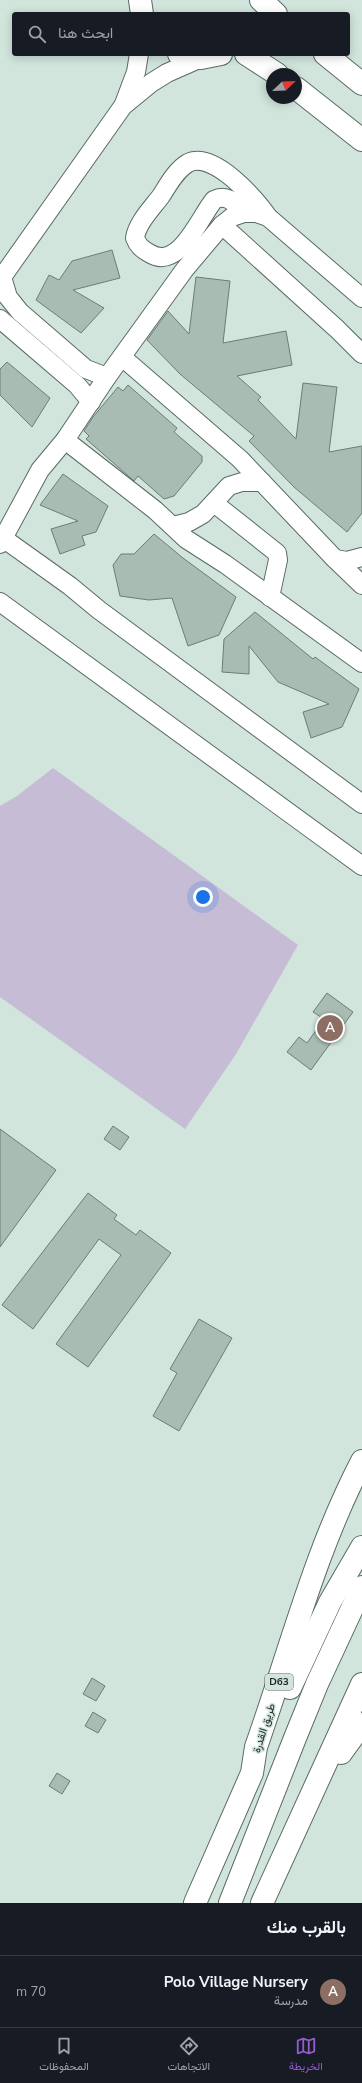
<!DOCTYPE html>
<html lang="ar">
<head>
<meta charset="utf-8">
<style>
  body { margin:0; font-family:"Nunito Sans",Vazirmatn,sans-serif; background:#242831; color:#f1f3f6; direction:rtl }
  .compass { position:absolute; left:266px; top:68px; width:36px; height:36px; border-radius:50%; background:#171b24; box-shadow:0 2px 10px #0003; rotate:67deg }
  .you { position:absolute; left:203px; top:897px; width:14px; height:14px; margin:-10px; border:3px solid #fff; border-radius:50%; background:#1a73e8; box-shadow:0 0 0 6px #1a73e833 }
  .badge { display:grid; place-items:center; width:26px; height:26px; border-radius:50%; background:#955bd3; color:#fff; font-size:13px; font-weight:700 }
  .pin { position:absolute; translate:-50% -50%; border:2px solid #fff; box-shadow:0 1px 4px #0006 }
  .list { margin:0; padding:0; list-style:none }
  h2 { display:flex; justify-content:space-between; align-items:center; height:52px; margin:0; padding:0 16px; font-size:17px }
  h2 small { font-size:13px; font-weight:400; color:#9ea1a6 }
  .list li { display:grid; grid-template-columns:26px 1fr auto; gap:12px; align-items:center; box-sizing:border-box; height:72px; padding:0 16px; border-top:1px solid #363941 }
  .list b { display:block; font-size:15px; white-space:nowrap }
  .list p { margin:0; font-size:13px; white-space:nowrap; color:#9ea1a6 }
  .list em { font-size:13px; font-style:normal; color:#9ea1a6 }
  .icon { flex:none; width:22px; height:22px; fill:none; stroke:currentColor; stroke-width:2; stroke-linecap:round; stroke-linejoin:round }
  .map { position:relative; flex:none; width:362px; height:1903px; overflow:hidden; direction:ltr }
  .search { position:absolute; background:#171b24; box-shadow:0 2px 10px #0003; left:12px; right:12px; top:12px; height:44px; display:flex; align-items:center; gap:10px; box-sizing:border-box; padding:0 14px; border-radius:4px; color:#9ea1a6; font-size:15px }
  .sheet { height:124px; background:#171b24 }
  nav { display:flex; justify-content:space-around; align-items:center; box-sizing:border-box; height:56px; border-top:1px solid #363941; background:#171b24; font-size:11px; color:#9ea1a6 }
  nav a { display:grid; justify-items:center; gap:2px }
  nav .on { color:#955bd3 }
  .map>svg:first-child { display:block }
  .green { fill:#c6bcd5 }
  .building { fill:#a8bcb3; stroke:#6b7e75 }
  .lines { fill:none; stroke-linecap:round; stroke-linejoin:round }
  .street-casing { stroke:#596b63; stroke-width:20 }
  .secondary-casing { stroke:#596b63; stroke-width:24 }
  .primary-casing { stroke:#596b63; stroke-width:24 }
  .street { stroke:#fff; stroke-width:18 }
  .secondary { stroke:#fff; stroke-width:22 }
  .primary { stroke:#fff; stroke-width:22 }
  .labels { text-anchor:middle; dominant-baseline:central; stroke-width:3; stroke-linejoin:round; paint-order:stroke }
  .shield { fill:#d1e5dc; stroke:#545f5a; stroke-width:1 }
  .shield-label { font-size:10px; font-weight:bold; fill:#1f2623 }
  .street-label { font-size:11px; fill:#1f2623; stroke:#d1e5dc }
</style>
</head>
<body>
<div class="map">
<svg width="362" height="1903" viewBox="0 0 362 1903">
  <rect width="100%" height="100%" fill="#d1e5dc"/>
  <path class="green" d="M 53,768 L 298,945 L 236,1054 L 185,1129 L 0,997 L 0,806 L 17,796 Z"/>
  <g class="building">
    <path d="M 112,250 L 120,278 L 73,290 L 104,308 L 81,333 L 36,300 L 49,275 L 59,280 L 72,261 Z"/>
    <path d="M 196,277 L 230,281 L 223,343 L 286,331 L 292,365 L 237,376 L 261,397 L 258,400 L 296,439 L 303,383 L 337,387 L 329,452 L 362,446 L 362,513 L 347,532 L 294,487 L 249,441 L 254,436 L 180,374 L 147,340 L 168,311 L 189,334 Z"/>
    <path d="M 7,362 L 50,398 L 32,427 L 0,395 L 0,369 Z"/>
    <path d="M 128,385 L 177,428 L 174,432 L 202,456 L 202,462 L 174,496 L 164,499 L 138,476 L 134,481 L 86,439 L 89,436 L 84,431 L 93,417 L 118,387 L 123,391 Z"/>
    <path d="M 63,474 L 108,506 L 96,532 L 82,536 L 85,545 L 60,554 L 51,529 L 78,521 L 40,505 Z"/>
    <path d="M 154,534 L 183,558 L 236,597 L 219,635 L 188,646 L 172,598 L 149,600 L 120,596 L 113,565 L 121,554 L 134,554 Z"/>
    <path d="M 255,612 L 313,659 L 315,657 L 359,689 L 342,727 L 311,738 L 303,712 L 329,704 L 278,682 L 249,646 L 249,674 L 222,672 L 224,639 Z"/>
    <path d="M 327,993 L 353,1012 L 311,1070 L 287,1052 L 299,1037 L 307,1043 L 324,1019 L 313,1012 Z"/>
    <path d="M 113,1126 L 129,1137 L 120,1150 L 104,1139 Z"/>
    <path d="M 0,1129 L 56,1170 L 0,1247 Z"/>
    <path d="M 88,1193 L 117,1215 L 114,1219 L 136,1235 L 140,1230 L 171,1253 L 88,1367 L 56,1344 L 121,1255 L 99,1239 L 33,1329 L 2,1305 Z"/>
    <path d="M 199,1319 L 232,1338 L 179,1431 L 153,1416 L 177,1373 L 170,1369 Z"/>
    <path d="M 92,1678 L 105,1686 L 96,1701 L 83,1694 Z"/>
    <path d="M 93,1712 L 106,1720 L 98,1733 L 85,1726 Z"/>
    <path d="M 57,1773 L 70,1781 L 62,1794 L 49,1786 Z"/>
  </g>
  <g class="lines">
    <defs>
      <g id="street">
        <path d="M 124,104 L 136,72 L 139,54"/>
        <path d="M 244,213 C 235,204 228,193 214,200 C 199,218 179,272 149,253 C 142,249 138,246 135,238 C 137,223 152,208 161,196 C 168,185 176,170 188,163 C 213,150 256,199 268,217"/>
        <path d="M 222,225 L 337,329 L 362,354"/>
        <path d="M 2,277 L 8,297 L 20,312 L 86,369 L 107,377"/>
        <path d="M 0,280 L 123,106 L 151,83 L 167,73 L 201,58"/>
        <path d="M 0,319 L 77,385 L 91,402"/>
        <path d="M 122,357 L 240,459 L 335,559 L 362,585"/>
        <path d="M 65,440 L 155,510 L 186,539 L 225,564 L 362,663"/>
        <path d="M 214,503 L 277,553 L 278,560 L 270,597"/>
        <path d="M 173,526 L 189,522 L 203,514 L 229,486 L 242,482 L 262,482"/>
        <path d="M 0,536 L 70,586 L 99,610 L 362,804"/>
        <path d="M 0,544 L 40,470 L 65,440 L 107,377 L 185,269 L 222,225 L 232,217 L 244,213 L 256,213 L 268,217 L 362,298"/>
        <path d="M 335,559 L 347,561 L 362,557"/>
        <path d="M 0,602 L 362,866"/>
      </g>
      <g id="secondary">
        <path d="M 140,0 L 142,14"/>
        <path d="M 261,0 L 276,14"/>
        <path d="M 179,54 L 201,58 L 221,54"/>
        <path d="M 246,54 L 277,74"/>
        <path d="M 325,54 L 362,84"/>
        <path d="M 296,88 L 362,140"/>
      </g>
      <g id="primary">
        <path d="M 290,1688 L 330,1602 L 362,1547"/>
        <path d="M 341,1753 L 362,1724"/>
        <path d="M 195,1903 L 252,1773 L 256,1747 C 290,1651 315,1551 362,1461"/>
        <path d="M 230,1903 L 295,1738 L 317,1684 L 362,1587"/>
        <path d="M 262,1903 L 362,1684"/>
      </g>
    </defs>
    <use href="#street" class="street-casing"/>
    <use href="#secondary" class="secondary-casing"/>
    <use href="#primary" class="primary-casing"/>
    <use href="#street" class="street"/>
    <use href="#secondary" class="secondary"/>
    <use href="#primary" class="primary"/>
  </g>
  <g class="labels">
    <rect class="shield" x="265" y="1674" width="28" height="16" rx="3"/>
    <g class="shield-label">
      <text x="279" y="1682">D63</text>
    </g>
    <g class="street-label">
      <text transform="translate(264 1728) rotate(-72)">طريق القدرة</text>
    </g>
  </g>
</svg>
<svg class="compass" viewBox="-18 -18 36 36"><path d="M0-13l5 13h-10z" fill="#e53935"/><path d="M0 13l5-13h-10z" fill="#9ea1a6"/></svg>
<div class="you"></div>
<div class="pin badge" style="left:330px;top:1028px;background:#8d6e63">A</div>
<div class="search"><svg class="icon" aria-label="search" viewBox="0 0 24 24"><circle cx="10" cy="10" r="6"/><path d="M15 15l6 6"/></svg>ابحث هنا</div>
</div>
<section class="sheet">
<h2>بالقرب منك<small></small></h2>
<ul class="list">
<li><span class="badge" style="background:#8d6e63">A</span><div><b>Polo Village Nursery</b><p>مدرسة</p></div><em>70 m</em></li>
</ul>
</section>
<nav>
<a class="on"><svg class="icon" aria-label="map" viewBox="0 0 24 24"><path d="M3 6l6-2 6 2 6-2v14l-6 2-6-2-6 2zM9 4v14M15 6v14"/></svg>الخريطة</a>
<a><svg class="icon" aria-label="directions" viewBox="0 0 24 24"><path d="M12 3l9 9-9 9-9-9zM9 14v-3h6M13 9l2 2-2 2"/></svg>الاتجاهات</a>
<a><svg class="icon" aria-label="saved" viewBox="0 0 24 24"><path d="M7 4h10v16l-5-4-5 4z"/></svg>المحفوظات</a>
</nav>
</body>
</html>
